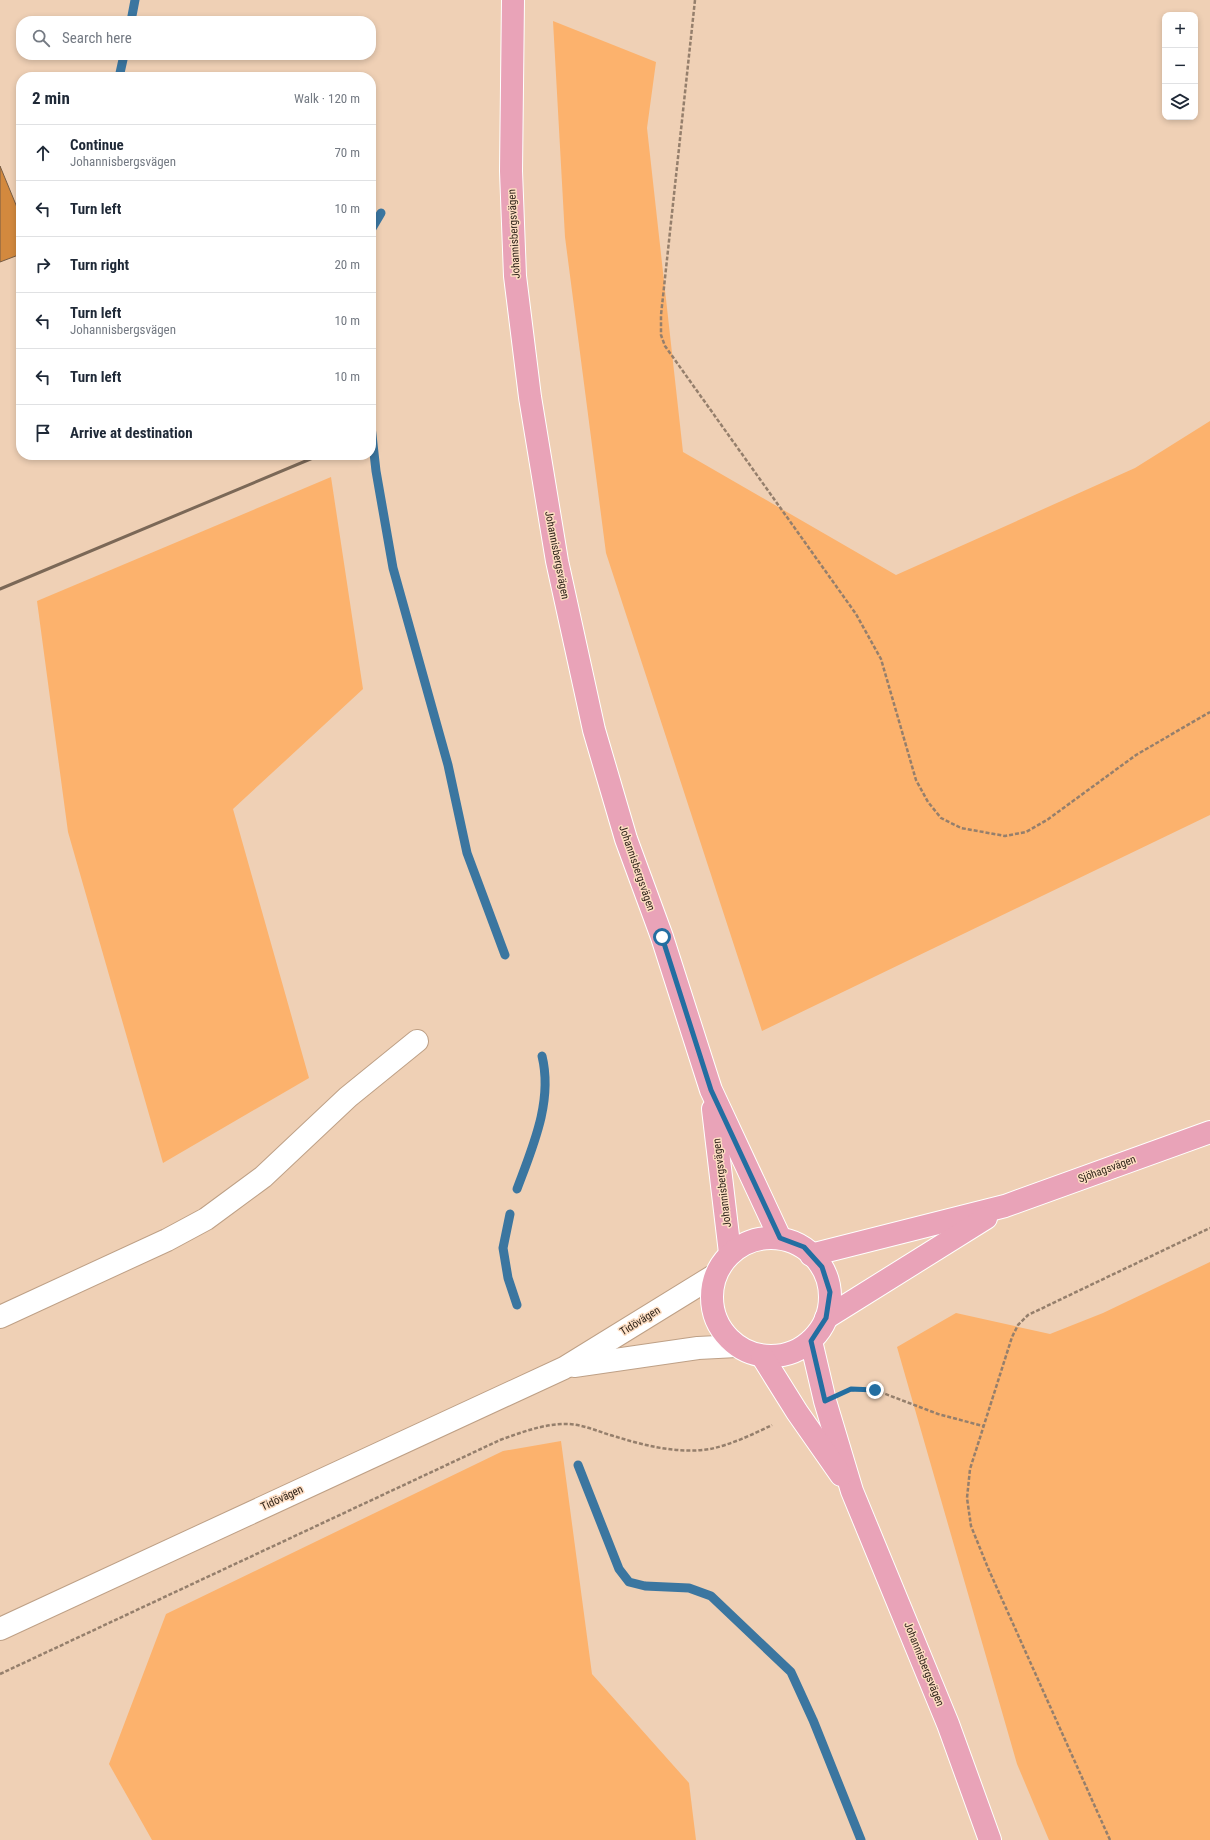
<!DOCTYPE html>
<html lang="en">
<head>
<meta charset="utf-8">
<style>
  body { margin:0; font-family:"Roboto Condensed",sans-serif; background:#f2f2f3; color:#1f2937 }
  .controls { position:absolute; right:12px; top:12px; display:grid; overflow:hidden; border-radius:8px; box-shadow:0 2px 6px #0003 }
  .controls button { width:36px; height:36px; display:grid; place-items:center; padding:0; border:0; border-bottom:1px solid #e0e1e3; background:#fff; color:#1f2937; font:20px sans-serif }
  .stop { position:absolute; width:12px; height:12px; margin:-9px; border:3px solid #236ea1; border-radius:50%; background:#fff }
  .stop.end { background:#236ea1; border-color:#fff; box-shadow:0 1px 4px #0008 }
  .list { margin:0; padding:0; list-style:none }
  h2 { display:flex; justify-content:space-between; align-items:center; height:52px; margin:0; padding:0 16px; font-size:17px }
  h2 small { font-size:13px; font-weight:400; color:#747a83 }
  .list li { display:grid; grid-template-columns:26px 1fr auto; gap:12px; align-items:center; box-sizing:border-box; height:56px; padding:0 16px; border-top:1px solid #e0e1e3 }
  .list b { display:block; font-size:15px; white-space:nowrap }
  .list p { margin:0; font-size:13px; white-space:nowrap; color:#747a83 }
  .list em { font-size:13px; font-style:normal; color:#747a83 }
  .icon { flex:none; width:22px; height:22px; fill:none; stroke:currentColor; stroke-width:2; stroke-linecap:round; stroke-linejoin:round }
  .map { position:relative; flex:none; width:1210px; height:1840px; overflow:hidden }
  .search { position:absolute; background:#fff; box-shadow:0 2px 6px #0003; left:16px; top:16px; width:360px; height:44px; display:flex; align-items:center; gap:10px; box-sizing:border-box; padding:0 14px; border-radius:16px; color:#747a83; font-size:15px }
  .panel { position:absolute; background:#fff; box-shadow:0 2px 6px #0003; left:16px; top:72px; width:360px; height:388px; border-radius:16px }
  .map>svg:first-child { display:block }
  .green { fill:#fcb26d }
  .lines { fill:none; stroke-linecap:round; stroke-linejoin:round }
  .stream { stroke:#3b76a0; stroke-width:9 }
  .building { fill:#d3893e; stroke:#785d45 }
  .minor-casing { stroke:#bea086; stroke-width:24 }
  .major-casing { stroke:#fff; stroke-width:24 }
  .path { stroke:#957f6c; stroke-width:2.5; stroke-dasharray:4 2; stroke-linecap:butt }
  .minor { stroke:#fff; stroke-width:22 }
  .major { stroke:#e9a3b8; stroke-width:22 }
  .rail { stroke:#7b6857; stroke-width:3 }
  .route { stroke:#236ea1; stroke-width:5 }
  .labels { text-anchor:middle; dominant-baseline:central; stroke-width:3; stroke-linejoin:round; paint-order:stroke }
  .street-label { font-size:11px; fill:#2f241a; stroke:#fdddc2 }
</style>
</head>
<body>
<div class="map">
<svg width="1210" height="1840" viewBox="0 0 1210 1840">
  <rect width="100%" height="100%" fill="#efd0b5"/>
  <g class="green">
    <path d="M 553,21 L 656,62 L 647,128 L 683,452 L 896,575 L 1135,468 L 1210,421 L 1210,815 L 762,1031 L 606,553 L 565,237 Z"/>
    <path d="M 331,477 L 363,689 L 233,809 L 309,1078 L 163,1163 L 68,832 L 37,601 Z"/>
    <path d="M 1210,1262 L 1210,1840 L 1049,1840 L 1017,1764 L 897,1347 L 956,1313 L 1050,1334 L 1103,1313 Z"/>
    <path d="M 561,1441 L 592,1674 L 689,1783 L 696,1840 L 152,1840 L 109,1764 L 166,1614 L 503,1451 Z"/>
  </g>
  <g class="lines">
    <g class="stream">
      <path d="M 131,21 L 135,0"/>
      <path d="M 120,73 L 124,55"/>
      <path d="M 371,230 L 381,213"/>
      <path d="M 371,426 L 376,471 L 393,568 L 448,765 L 467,853 L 505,955"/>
      <path d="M 517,1189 C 533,1146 553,1101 542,1056"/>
      <path d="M 510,1214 L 503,1248 L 508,1278 L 517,1305"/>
      <path d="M 578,1465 L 619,1569 L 629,1582 L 645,1586 L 689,1588 L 711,1596 L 791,1672 L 813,1720 L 861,1840"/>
    </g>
  </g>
  <path class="building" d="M 0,166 L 21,217 L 21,254 L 0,262 Z"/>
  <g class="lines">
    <defs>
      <g id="minor">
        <path d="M 0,1317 L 167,1240 L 206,1219 L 263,1177 L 348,1097 L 417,1041"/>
        <path d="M 574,1366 L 698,1348 L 737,1346"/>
        <path d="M 0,1629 L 564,1368 L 715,1275"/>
      </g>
      <g id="major">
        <path d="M 513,0 L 511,171 L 515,276 L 530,397 L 557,561 L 594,730 L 626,839 L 662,937 L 711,1090 L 780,1238"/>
        <path d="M 713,1109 L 730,1253"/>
        <circle cx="771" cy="1297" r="59"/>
        <path d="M 811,1255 L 1005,1206 L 1210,1132"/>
        <path d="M 826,1318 L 986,1218"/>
        <path d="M 811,1341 L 825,1401 L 852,1491 L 948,1724 L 990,1840"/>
        <path d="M 762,1356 L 797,1412 L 841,1475"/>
      </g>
    </defs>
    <use href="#minor" class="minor-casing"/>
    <use href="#major" class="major-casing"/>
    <g class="path">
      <path d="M 695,0 L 661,315 L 661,335 L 665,346 L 856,614 L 881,659 L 916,780 L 928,802 L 941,818 L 961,828 L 1005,836 L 1026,832 L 1047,820 L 1136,755 L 1210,712"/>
      <path d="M 850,1390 L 875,1390 L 938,1414 L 983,1426"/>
      <path d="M 0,1674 L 500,1440 C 520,1433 540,1425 562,1424 C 582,1423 598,1432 617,1437 C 646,1446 679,1454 710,1449 C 730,1445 754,1434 772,1425"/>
      <path d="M 1110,1840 L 988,1568 L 971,1526 L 967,1498 L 970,1469 L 1012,1337 L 1018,1325 L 1028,1315 L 1210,1228"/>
    </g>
    <use href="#minor" class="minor"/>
    <use href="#major" class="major"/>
    <path class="rail" d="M 0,589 L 320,455"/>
  </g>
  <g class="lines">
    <path class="route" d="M 662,937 L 711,1090 L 780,1238 L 804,1247 L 822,1267 L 830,1292 L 826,1318 L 811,1341 L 825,1401 L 851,1389 L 875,1390"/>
  </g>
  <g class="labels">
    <g class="street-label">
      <text transform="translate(514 234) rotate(-93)">Johannisbergsvägen</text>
      <text transform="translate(557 555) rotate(79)">Johannisbergsvägen</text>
      <text transform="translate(637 868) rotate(71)">Johannisbergsvägen</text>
      <text transform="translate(1107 1169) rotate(-20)">Sjöhagsvägen</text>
      <text transform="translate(722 1183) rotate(-97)">Johannisbergsvägen</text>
      <text transform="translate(640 1321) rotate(-32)">Tidövägen</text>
      <text transform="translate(282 1498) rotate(-25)">Tidövägen</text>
      <text transform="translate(924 1664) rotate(68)">Johannisbergsvägen</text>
    </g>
  </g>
</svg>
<div class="controls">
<button>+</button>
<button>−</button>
<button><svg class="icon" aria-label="layers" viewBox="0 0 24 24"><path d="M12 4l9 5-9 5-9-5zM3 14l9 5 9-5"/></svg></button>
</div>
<div class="stop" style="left:662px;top:937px"></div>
<div class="stop end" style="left:875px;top:1390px"></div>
<div class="search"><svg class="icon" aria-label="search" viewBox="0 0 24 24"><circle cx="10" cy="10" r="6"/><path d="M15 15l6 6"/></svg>Search here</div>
<section class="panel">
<h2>2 min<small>Walk · 120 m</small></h2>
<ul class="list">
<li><svg class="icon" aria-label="ahead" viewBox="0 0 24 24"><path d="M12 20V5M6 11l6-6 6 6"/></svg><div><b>Continue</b><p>Johannisbergsvägen</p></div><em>70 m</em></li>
<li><svg class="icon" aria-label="left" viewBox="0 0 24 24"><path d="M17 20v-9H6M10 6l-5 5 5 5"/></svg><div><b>Turn left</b></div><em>10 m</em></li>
<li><svg class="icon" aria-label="right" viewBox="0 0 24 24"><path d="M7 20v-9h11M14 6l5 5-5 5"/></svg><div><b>Turn right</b></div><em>20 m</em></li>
<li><svg class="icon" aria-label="left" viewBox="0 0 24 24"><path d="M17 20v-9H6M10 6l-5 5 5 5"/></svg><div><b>Turn left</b><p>Johannisbergsvägen</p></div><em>10 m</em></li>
<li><svg class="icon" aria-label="left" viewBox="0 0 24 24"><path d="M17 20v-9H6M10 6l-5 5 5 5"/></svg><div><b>Turn left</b></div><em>10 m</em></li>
<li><svg class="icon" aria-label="arrive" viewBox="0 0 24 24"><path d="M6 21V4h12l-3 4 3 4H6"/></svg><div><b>Arrive at destination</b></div></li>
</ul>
</section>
</div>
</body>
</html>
